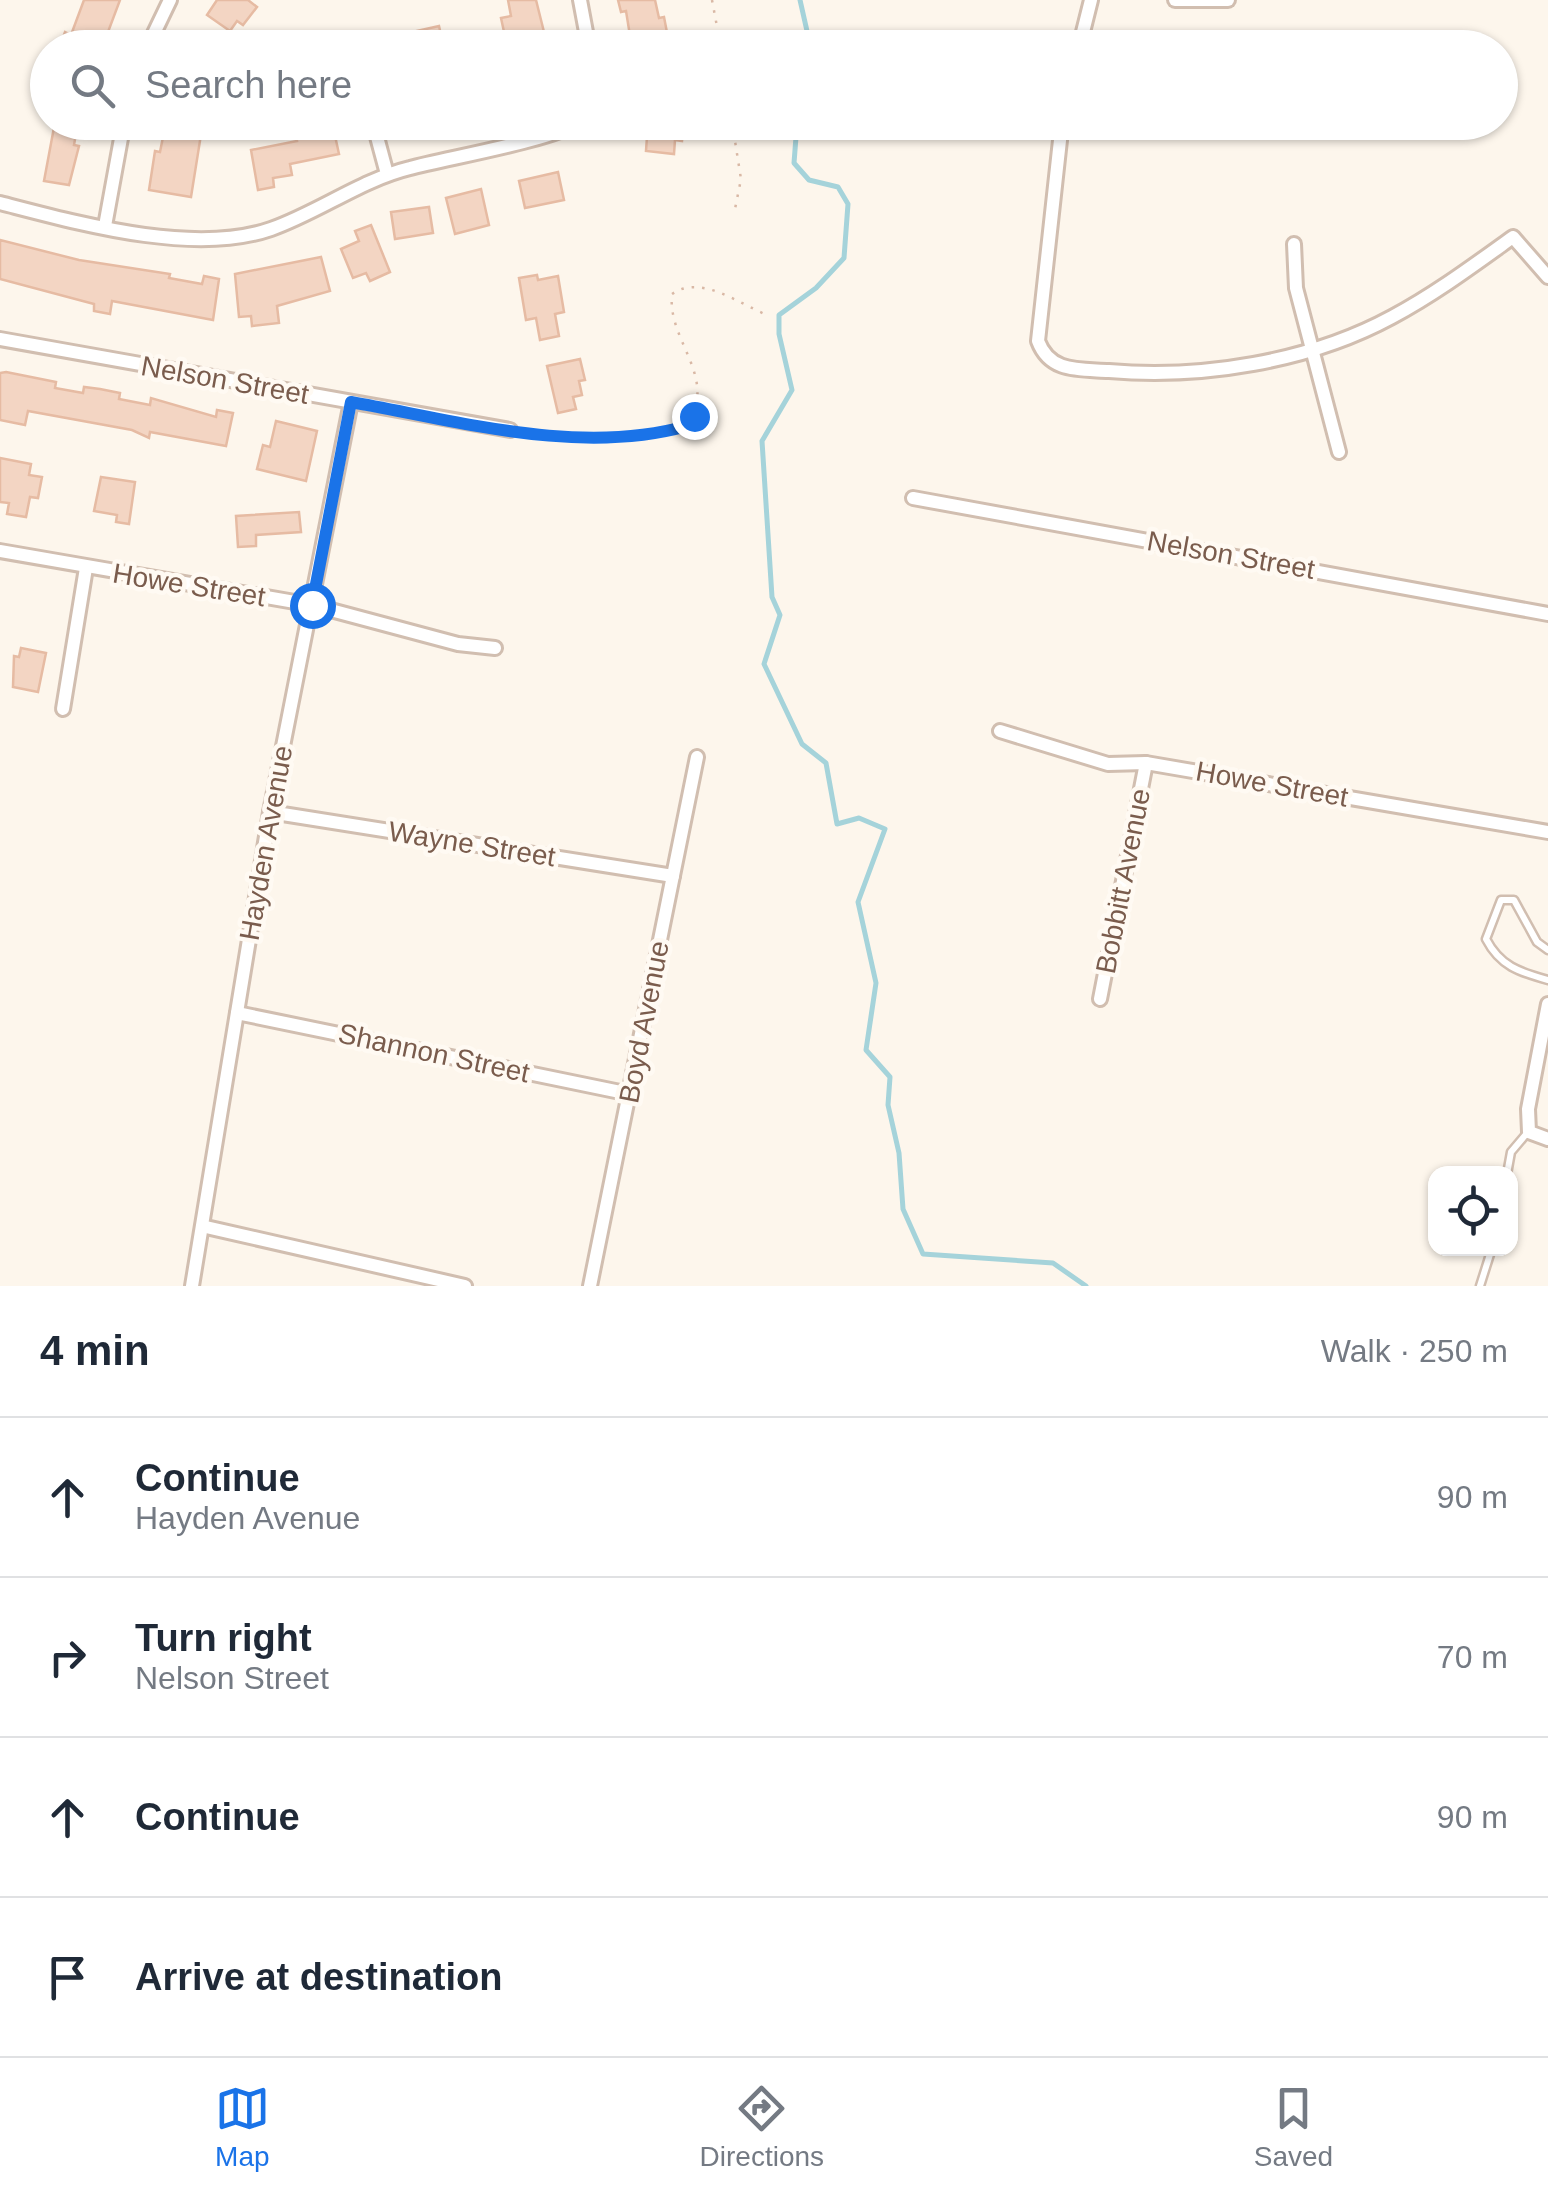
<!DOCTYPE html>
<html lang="en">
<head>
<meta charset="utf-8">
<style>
  body { margin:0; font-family:Arial,sans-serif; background:#f6f6f7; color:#1f2937 }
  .controls { position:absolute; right:30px; bottom:30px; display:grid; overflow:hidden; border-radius:20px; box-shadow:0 2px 8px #0004 }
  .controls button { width:90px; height:90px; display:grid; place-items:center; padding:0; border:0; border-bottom:2px solid #e0e1e3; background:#fff; color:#1f2937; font:50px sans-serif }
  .stop { position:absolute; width:30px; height:30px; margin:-22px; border:8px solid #1a73e8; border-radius:50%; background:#fff }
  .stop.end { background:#1a73e8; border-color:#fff; box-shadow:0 2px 10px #0008 }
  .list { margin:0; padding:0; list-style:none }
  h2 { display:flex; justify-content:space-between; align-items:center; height:130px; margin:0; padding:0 40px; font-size:42px }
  h2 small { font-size:32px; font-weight:400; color:#747a83 }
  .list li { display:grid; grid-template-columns:65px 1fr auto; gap:30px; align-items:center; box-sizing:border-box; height:160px; padding:0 40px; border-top:2px solid #e0e1e3 }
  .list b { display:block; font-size:38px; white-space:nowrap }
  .list p { margin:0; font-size:32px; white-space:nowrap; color:#747a83 }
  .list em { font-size:32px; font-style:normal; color:#747a83 }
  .icon { flex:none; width:55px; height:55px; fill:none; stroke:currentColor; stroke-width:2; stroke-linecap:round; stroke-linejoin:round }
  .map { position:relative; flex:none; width:1548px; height:1286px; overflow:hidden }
  .search { position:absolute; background:#fff; box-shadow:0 2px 8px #0004; left:30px; right:30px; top:30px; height:110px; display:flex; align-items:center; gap:25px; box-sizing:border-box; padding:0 35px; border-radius:55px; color:#747a83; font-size:38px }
  .sheet { height:770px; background:#fff }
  nav { display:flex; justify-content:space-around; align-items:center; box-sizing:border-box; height:140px; border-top:2px solid #e0e1e3; background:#fff; font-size:28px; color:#747a83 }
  nav a { display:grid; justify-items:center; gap:5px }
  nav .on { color:#1a73e8 }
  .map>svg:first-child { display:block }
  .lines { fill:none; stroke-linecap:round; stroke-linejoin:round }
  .stream { stroke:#a5d3da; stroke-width:5 }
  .building { fill:#f3d5c3; stroke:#e6bba3; stroke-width:2.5 }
  .lane-casing { stroke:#d1beb0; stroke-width:11 }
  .street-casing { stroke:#d1beb0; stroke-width:18 }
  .path { stroke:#d9b8a5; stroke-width:2.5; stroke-dasharray:2.5 8; stroke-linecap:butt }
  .lane { stroke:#fff; stroke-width:6 }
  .street { stroke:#fff; stroke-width:12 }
  .route { stroke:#1a73e8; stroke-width:12 }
  .labels { text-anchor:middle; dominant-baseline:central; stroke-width:9; stroke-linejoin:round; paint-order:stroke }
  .street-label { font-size:28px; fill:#7a5c4d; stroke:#fffaf3 }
</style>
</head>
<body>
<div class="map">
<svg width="1548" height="1286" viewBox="0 0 1548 1286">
  <rect width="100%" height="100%" fill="#fdf6ec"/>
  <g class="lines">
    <g class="stream">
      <path d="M 789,48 L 807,31 L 800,0"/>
      <path d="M 853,122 L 851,130 L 796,137 L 794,163 L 809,180 L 838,187 L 848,204 L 844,258 L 816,288 L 779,315 L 779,334 L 792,390 L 762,441 L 772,597 L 780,615 L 764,664 L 802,744 L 826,763 L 837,824 L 859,818 L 885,829 L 858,902 L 876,983 L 866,1050 L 890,1077 L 888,1105 L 899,1153 L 903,1209 L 923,1254 L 1053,1263 L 1086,1286"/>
    </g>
  </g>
  <g class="building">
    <path d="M 84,0 L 120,0 L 102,48 L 59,48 L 65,32 L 71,35 Z"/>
    <path d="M 217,0 L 248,0 L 257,7 L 243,25 L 237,21 L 230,31 L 207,15 Z"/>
    <path d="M 508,0 L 536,0 L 544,32 L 506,41 L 501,18 L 511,16 Z"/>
    <path d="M 618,0 L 655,0 L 659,18 L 664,17 L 670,48 L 632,48 L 626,11 L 621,12 Z"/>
    <path d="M 439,26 L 444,48 L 402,48 L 399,35 Z"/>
    <path d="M 55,122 L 78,122 L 74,145 L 79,146 L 69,185 L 44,181 Z"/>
    <path d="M 166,122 L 203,122 L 191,197 L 149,190 L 155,151 L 160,152 Z"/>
    <path d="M 293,122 L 332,122 L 339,154 L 290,164 L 292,175 L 273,178 L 274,187 L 258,190 L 251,150 L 297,141 Z"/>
    <path d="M 648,122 L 684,122 L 682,141 L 675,140 L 674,154 L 646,151 Z"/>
    <path d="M 558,172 L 564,200 L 525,208 L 519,181 Z"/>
    <path d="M 481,189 L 489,225 L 455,234 L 446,198 Z"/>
    <path d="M 429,207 L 433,233 L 395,239 L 391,212 Z"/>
    <path d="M 371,225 L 390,272 L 370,281 L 366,273 L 353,278 L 341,249 L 359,241 L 355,231 Z"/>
    <path d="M 0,240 L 79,260 L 170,274 L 169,278 L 202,284 L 204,276 L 219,279 L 213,320 L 112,301 L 110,314 L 94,311 L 94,304 L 0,279 Z"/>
    <path d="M 321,257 L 330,291 L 277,306 L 279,323 L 252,326 L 251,316 L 239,317 L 235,274 Z"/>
    <path d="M 537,275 L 538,280 L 558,276 L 564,312 L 555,314 L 559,336 L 540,340 L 536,318 L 526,320 L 519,278 Z"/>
    <path d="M 580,359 L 585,380 L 579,381 L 582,395 L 573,397 L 576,409 L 558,413 L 547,366 Z"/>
    <path d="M 6,372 L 56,382 L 55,388 L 83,393 L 84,387 L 100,389 L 120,393 L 119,399 L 150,405 L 151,398 L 216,417 L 217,410 L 233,413 L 226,446 L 150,432 L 149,438 L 132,430 L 28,411 L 25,425 L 0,420 L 0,373 Z"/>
    <path d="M 276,421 L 317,431 L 306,481 L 257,469 L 263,445 L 270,447 Z"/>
    <path d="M 0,458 L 31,464 L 29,475 L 42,477 L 38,498 L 30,497 L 26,517 L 7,514 L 9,503 L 0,502 Z"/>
    <path d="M 101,477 L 135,482 L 129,524 L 116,522 L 117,515 L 94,511 Z"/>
    <path d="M 299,512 L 301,532 L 256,535 L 256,546 L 238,547 L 236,516 Z"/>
    <path d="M 21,648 L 46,653 L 38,692 L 13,687 L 14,656 L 19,657 Z"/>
  </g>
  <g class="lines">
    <defs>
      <g id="lane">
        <path d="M 1548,950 L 1537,942 L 1514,900 L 1501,900 L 1486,939 C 1500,966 1519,972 1548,980"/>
        <path d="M 1507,1174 L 1511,1152 L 1528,1132"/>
        <path d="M 1480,1286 L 1492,1248"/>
      </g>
      <g id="street">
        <path d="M 580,0 L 589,48"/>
        <path d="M 1175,0 L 1228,0"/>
        <path d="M 350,44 L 351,48"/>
        <path d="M 147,48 L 170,0"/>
        <path d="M 1079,48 L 1091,0"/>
        <path d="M 373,122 L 387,174"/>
        <path d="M 1062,122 L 1038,341 C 1050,373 1079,369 1109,371 C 1201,379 1309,362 1392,317 C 1435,294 1474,265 1513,237 L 1548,277"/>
        <path d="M 0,203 C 78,223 193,256 271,229 C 319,212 361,180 410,168 C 447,158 553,140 579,122"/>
        <path d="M 105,226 L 124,122"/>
        <path d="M 1294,244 L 1296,288 L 1339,452"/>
        <path d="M 0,339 L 510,430"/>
        <path d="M 913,498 L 1548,614"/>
        <path d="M 0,551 L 312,605 L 458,644 L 495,648"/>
        <path d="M 63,709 L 86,568"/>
        <path d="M 1000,731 L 1108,764 L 1146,763 L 1548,832"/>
        <path d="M 270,812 L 673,876"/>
        <path d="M 1100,999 L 1146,763"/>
        <path d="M 1548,1004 L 1528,1109 L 1529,1132 L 1548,1139"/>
        <path d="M 237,1013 L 630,1094"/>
        <path d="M 206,1227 L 465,1286"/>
        <path d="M 192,1286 L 270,812 L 351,402"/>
        <path d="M 590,1286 L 697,757"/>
      </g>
    </defs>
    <use href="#lane" class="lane-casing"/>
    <use href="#street" class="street-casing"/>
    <g class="path">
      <path d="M 712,0 L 721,48"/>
      <path d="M 732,122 L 741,179 L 735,209"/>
      <path d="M 522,431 C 578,436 633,442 687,426 C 719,376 667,342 672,294 C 700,274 738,303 767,315"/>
    </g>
    <use href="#lane" class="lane"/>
    <use href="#street" class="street"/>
  </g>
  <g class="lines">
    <path class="route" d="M 312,605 L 351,402 C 458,421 580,456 687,426 L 694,416"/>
  </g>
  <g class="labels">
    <g class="street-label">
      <text transform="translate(225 380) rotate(10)">Nelson Street</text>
      <text transform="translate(1231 555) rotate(10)">Nelson Street</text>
      <text transform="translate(189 585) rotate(9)">Howe Street</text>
      <text transform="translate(1272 784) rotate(10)">Howe Street</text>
      <text transform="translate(266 843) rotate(-80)">Hayden Avenue</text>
      <text transform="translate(472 844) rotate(9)">Wayne Street</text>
      <text transform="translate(1123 881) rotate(-79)">Bobbitt Avenue</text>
      <text transform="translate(644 1022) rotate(-79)">Boyd Avenue</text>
      <text transform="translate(434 1053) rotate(12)">Shannon Street</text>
    </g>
  </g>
</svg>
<div class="controls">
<button><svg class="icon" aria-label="locate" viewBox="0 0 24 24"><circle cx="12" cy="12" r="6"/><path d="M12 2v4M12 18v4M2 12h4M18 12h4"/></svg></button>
</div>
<div class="stop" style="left:312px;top:605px"></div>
<div class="stop end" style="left:694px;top:416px"></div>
<div class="search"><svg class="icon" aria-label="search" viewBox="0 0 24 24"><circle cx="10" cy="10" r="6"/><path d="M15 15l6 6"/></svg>Search here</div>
</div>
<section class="sheet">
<h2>4 min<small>Walk · 250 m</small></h2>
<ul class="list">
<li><svg class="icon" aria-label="ahead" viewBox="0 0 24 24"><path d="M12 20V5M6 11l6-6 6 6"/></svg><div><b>Continue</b><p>Hayden Avenue</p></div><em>90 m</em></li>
<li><svg class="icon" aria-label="right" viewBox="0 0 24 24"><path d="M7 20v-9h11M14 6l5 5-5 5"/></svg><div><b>Turn right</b><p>Nelson Street</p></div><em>70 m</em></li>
<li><svg class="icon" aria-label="ahead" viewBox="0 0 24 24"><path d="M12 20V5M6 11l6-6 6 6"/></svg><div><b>Continue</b></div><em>90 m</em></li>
<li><svg class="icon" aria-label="arrive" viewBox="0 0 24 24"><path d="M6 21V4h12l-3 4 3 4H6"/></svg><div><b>Arrive at destination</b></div></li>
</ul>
</section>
<nav>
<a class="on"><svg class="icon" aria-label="map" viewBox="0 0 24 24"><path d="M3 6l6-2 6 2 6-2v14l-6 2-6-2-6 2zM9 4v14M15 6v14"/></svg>Map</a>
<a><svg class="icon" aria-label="directions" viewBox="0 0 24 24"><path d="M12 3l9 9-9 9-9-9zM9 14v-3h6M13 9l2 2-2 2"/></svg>Directions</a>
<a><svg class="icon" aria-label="saved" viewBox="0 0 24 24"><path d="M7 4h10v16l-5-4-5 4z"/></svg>Saved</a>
</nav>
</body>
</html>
